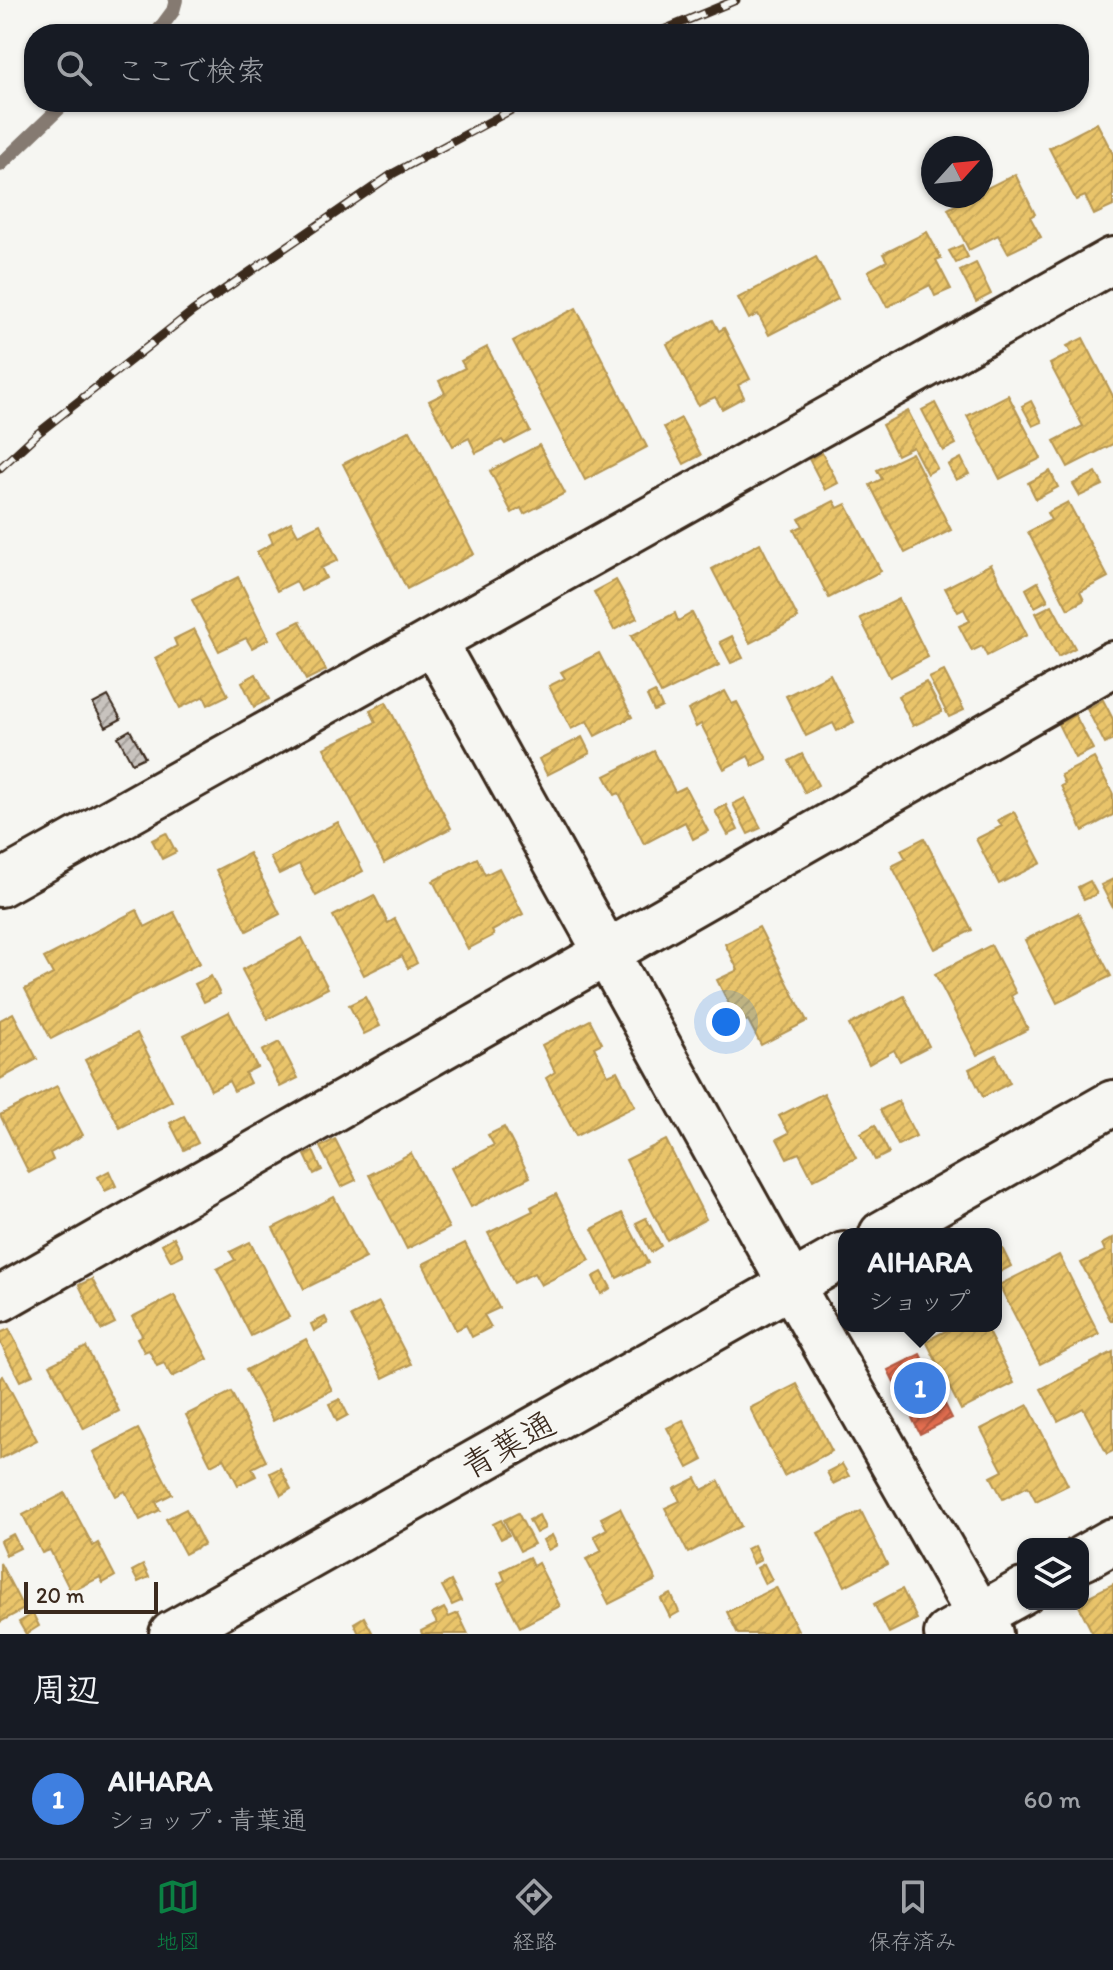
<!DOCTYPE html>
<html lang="ja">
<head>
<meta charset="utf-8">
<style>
  body { margin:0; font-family:Itim,"Klee One",sans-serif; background:#20242c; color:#f1f3f6 }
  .controls { position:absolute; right:24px; bottom:24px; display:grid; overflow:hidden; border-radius:16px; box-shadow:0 2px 6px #0004 }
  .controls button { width:72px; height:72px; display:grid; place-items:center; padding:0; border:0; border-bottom:2px solid #363941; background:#171b24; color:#f1f3f6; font:40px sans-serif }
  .compass { position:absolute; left:921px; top:136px; width:72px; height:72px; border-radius:50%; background:#171b24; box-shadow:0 2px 6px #0004; rotate:63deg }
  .scale { position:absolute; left:24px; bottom:20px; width:134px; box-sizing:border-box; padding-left:8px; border:4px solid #3b2a1e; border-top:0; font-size:22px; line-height:28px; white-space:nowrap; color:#3b2a1e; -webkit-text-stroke:6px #f6f6f2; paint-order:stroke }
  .you { position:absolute; left:726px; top:1022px; width:28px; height:28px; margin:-20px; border:6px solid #fff; border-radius:50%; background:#1a73e8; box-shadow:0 0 0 12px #1a73e833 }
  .badge { display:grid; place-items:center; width:52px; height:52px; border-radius:50%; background:#0b8043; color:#fff; font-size:26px; font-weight:700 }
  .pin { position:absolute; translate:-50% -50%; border:4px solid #fff; box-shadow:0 2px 8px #0006 }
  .popup { position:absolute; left:838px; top:1228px; width:164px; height:104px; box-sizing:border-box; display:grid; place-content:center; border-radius:16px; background:#171b24; filter:drop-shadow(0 2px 6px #0005); font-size:26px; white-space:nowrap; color:#9ea1a6 }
  .popup b { font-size:30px; color:#f1f3f6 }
  .popup::after { content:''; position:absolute; left:50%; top:100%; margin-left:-16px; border:16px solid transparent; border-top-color:#171b24 }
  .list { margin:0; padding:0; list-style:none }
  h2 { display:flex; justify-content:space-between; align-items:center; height:104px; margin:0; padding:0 32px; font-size:34px }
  h2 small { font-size:26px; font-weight:400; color:#9ea1a6 }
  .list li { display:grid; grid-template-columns:52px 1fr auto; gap:24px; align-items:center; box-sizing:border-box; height:120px; padding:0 32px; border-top:2px solid #363941 }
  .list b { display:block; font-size:30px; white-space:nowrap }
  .list p { margin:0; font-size:26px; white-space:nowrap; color:#9ea1a6 }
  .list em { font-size:26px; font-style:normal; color:#9ea1a6 }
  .icon { flex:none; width:44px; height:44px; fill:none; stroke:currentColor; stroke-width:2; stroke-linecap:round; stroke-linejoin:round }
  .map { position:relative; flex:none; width:1113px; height:1634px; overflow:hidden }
  .search { position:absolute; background:#171b24; box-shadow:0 2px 6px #0004; left:24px; right:24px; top:24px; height:88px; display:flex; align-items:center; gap:20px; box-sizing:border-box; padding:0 28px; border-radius:32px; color:#9ea1a6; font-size:30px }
  .sheet { height:224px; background:#171b24 }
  nav { display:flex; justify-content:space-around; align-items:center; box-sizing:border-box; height:112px; border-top:2px solid #363941; background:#171b24; font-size:22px; color:#9ea1a6 }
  nav a { display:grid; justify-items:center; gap:4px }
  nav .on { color:#0b8043 }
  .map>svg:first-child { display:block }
  .homes { fill:url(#homes-hatch); stroke:#b59653; stroke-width:2 }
  .shops { fill:url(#shops-hatch); stroke:#b35a42; stroke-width:2 }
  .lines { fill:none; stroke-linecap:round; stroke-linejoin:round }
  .stream { stroke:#857a71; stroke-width:14 }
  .building { fill:url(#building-hatch); stroke:#3b2a1e; stroke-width:2 }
  .street-casing { stroke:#3b2a1e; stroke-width:50 }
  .secondary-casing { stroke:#3b2a1e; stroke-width:50 }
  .street { stroke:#f6f6f2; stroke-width:44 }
  .secondary { stroke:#f6f6f2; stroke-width:44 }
  .rail-casing { stroke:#3b2a1e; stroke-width:9 }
  .rail { stroke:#f6f6f2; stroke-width:6; stroke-dasharray:18; stroke-linecap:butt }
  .labels { text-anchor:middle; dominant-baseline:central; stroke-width:8; stroke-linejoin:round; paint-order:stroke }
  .street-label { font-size:34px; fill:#3b2a1e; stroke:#f6f6f2 }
</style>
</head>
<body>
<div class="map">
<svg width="1113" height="1634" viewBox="0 0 1113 1634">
  <defs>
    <pattern id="homes-hatch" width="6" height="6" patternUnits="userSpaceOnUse" patternTransform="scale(2)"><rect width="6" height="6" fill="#e9c46a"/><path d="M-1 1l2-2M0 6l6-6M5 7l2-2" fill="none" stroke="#c9a95b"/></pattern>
    <pattern id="shops-hatch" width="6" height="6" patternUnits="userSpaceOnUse" patternTransform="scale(2)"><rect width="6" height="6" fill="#e76f51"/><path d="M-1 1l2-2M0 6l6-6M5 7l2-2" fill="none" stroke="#bc5b43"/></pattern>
    <pattern id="building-hatch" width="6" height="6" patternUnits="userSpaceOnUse" patternTransform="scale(2)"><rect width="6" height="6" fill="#c8c3be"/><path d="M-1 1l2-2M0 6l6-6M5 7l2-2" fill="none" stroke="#a49f9a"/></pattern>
  </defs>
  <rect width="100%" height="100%" fill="#f6f6f2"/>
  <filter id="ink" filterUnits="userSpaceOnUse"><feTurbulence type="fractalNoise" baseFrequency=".0125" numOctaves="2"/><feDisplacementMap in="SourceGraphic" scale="16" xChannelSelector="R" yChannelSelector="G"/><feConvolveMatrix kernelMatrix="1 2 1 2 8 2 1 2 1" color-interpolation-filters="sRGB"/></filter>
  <g filter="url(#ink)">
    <g class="homes">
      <path d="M 1097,123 L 1113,154 L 1113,206 L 1094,215 L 1085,196 L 1076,200 L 1049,148 Z"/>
      <path d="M 1015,174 L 1035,214 L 1030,217 L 1041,237 L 1008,253 L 998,235 L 969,250 L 948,209 L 972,196 L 981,196 L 981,191 Z"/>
      <path d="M 927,232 L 941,258 L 936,260 L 951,289 L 935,296 L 930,285 L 887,307 L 868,271 L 887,261 L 883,254 Z"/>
      <path d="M 962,245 L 968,257 L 956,263 L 949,251 Z"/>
      <path d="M 816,257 L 838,299 L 769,335 L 758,314 L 749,319 L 738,298 Z"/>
      <path d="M 976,263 L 991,294 L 976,302 L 960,271 Z"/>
      <path d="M 576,308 L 647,447 L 585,480 L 513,341 Z"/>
      <path d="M 713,320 L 719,331 L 724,328 L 750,379 L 738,385 L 744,397 L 722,409 L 715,397 L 698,405 L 667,344 Z"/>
      <path d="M 1083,338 L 1113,396 L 1113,444 L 1068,467 L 1054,441 L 1083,426 L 1050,364 L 1071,353 L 1067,346 Z"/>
      <path d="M 487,347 L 530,431 L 505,444 L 502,440 L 476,453 L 469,438 L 453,446 L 429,401 L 445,393 L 439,381 L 465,368 L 461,361 Z"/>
      <path d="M 1008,395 L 1041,458 L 1000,479 L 967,416 Z"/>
      <path d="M 1031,401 L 1042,422 L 1033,426 L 1022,406 Z"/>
      <path d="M 935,403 L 956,444 L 943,451 L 922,410 Z"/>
      <path d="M 908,411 L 937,468 L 927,474 L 913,447 L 897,455 L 882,425 Z"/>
      <path d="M 681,418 L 701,455 L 684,464 L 664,427 Z"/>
      <path d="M 410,430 L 474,554 L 407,589 L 343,464 Z"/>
      <path d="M 539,445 L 565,493 L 524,514 L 521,508 L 512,513 L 490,471 Z"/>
      <path d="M 822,453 L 838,483 L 825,490 L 809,459 Z"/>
      <path d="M 912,453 L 951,530 L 905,553 L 870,485 L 882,479 L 877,470 Z"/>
      <path d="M 961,458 L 969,474 L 956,480 L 948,465 Z"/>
      <path d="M 1050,471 L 1058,487 L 1036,499 L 1028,483 Z"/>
      <path d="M 1096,472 L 1103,485 L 1080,496 L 1073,484 Z"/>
      <path d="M 834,501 L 838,508 L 846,504 L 881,571 L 829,598 L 794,530 L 803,526 L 799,519 Z"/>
      <path d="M 1068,502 L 1108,577 L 1080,592 L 1084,600 L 1068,609 L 1028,532 L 1051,520 L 1047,513 Z"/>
      <path d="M 291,522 L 298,535 L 320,524 L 338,560 L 321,568 L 326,578 L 301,591 L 296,581 L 277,591 L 257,552 L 273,543 L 269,534 Z"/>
      <path d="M 760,543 L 798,618 L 750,643 L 712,569 Z"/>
      <path d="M 991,564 L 1027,635 L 987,656 L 982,646 L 972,651 L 959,626 L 970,621 L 964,609 L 958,612 L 945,588 Z"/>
      <path d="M 238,577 L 269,639 L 252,648 L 246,638 L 219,651 L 192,600 Z"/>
      <path d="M 616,580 L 637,618 L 614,630 L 594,592 Z"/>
      <path d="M 1038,582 L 1048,600 L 1035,607 L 1026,589 Z"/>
      <path d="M 899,599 L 928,657 L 890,677 L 860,618 Z"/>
      <path d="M 1052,605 L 1075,648 L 1058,657 L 1036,613 Z"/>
      <path d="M 675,613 L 678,621 L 692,613 L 719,665 L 661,694 L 631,636 Z"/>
      <path d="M 300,621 L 326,670 L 306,680 L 280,631 Z"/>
      <path d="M 194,629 L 228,695 L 208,705 L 204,696 L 180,708 L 155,658 L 177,646 L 174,639 Z"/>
      <path d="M 732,636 L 743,658 L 731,663 L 720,642 Z"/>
      <path d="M 599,653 L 632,717 L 595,736 L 587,721 L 571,729 L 549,686 L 565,678 L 561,672 Z"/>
      <path d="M 944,671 L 964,710 L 949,717 L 929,678 Z"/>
      <path d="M 256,674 L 269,699 L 254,707 L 242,682 Z"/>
      <path d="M 830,674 L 854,722 L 837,731 L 833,723 L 806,736 L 786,696 Z"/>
      <path d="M 926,682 L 942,712 L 913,726 L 898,696 Z"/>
      <path d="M 725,691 L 732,704 L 737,702 L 767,759 L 753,766 L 748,756 L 724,769 L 701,724 L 696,727 L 688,710 Z"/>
      <path d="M 655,692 L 662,707 L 654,711 L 647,696 Z"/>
      <path d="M 1103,700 L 1113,719 L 1113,740 L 1105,744 L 1087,709 Z"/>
      <path d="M 386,702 L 451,828 L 384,863 L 324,748 L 376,722 L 370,710 Z"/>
      <path d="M 1075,715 L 1093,749 L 1075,758 L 1058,724 Z"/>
      <path d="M 582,737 L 590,753 L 547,775 L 539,759 Z"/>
      <path d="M 654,751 L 675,792 L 685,787 L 708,831 L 693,839 L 685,822 L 644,844 L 619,793 L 615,795 L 605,776 Z"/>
      <path d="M 802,754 L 818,785 L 805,793 L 789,761 Z"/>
      <path d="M 1094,758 L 1113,794 L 1113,815 L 1083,831 L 1061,786 L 1065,784 L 1061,775 Z"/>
      <path d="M 745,798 L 761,828 L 748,834 L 733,804 Z"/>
      <path d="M 726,805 L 738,830 L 728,835 L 715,811 Z"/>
      <path d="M 1014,812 L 1041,863 L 999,884 L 976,839 L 1002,826 L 998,820 Z"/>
      <path d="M 338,822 L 363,871 L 316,896 L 299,864 L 279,874 L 270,857 Z"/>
      <path d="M 166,833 L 176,852 L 162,859 L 152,840 Z"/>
      <path d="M 924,838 L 972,930 L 935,949 L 892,866 L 906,859 L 901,850 Z"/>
      <path d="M 249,853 L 280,914 L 247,931 L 216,870 Z"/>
      <path d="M 477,858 L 485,875 L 499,868 L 523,914 L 492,931 L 494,935 L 468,949 L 433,881 Z"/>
      <path d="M 1113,879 L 1113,908 L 1101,885 Z"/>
      <path d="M 1090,881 L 1097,894 L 1084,900 L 1078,887 Z"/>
      <path d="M 374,895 L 388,923 L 395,919 L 417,963 L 408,968 L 402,956 L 364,975 L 333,916 Z"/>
      <path d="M 137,910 L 145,927 L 174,912 L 200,963 L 51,1039 L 25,989 L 53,974 L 44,958 Z"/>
      <path d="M 1078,913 L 1111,976 L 1057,1003 L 1025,940 Z"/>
      <path d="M 759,927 L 807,1021 L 761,1045 L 748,1020 L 739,1024 L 717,980 L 738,970 L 725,944 Z"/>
      <path d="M 302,938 L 328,988 L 268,1019 L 242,970 Z"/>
      <path d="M 991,945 L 1016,993 L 1011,996 L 1028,1029 L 977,1055 L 935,974 Z"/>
      <path d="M 211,976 L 220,994 L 204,1002 L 195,984 Z"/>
      <path d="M 904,996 L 929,1046 L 900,1061 L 894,1050 L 869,1064 L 849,1025 Z"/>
      <path d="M 365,997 L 380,1026 L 364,1034 L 349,1005 Z"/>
      <path d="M 229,1012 L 257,1067 L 245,1073 L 250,1083 L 234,1091 L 229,1081 L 211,1090 L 184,1035 Z"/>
      <path d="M 13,1013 L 37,1059 L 0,1079 L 0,1020 Z"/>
      <path d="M 590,1020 L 602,1043 L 594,1047 L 608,1075 L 617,1071 L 635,1106 L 576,1136 L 546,1078 L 555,1072 L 542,1045 Z"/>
      <path d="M 137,1033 L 172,1101 L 120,1128 L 85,1060 Z"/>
      <path d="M 279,1042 L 298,1078 L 280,1087 L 262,1051 Z"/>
      <path d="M 996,1055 L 1010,1083 L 983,1097 L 969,1069 Z"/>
      <path d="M 57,1086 L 83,1135 L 50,1153 L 53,1160 L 29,1173 L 0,1115 Z"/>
      <path d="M 824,1093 L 856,1158 L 813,1180 L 799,1153 L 787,1158 L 777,1139 L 789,1133 L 779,1116 Z"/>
      <path d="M 898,1101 L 916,1136 L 898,1145 L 880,1110 Z"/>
      <path d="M 184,1116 L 198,1143 L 184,1150 L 170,1123 Z"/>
      <path d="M 875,1125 L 889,1153 L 875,1160 L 861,1133 Z"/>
      <path d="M 504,1127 L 530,1177 L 471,1207 L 451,1168 L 494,1145 L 488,1135 Z"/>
      <path d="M 335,1139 L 356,1180 L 341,1187 L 320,1147 Z"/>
      <path d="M 666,1140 L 706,1219 L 667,1240 L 626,1160 Z"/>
      <path d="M 313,1151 L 322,1170 L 314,1174 L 305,1155 Z"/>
      <path d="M 411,1153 L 449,1228 L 407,1249 L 369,1175 Z"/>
      <path d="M 109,1171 L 116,1186 L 105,1191 L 98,1177 Z"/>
      <path d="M 556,1194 L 590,1260 L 541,1285 L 534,1273 L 514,1283 L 488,1233 L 533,1211 L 531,1207 Z"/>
      <path d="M 334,1197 L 366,1258 L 304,1289 L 273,1228 Z"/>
      <path d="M 622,1213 L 648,1263 L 617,1278 L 592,1229 Z"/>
      <path d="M 646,1218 L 661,1246 L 651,1252 L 636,1223 Z"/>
      <path d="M 174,1237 L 183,1255 L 171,1261 L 162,1244 Z"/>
      <path d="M 1113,1238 L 1113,1321 L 1111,1321 L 1081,1263 L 1105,1251 L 1102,1244 Z"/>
      <path d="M 998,1240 L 1011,1266 L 996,1274 L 996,1241 Z"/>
      <path d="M 250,1242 L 289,1317 L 251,1336 L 217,1269 L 235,1260 L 230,1252 Z"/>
      <path d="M 465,1243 L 499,1308 L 484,1315 L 491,1327 L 472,1337 L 466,1325 L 456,1330 L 423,1264 Z"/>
      <path d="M 1059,1255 L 1099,1334 L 1040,1364 L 999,1285 Z"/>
      <path d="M 602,1272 L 611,1288 L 601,1294 L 593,1277 Z"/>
      <path d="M 92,1279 L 115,1323 L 101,1330 L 79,1285 Z"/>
      <path d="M 174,1295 L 208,1359 L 172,1377 L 164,1363 L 157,1366 L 149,1350 L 144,1352 L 137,1338 L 142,1335 L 132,1317 Z"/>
      <path d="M 379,1302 L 411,1364 L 383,1378 L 351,1316 Z"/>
      <path d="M 325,1317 L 328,1323 L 314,1331 L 311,1324 Z"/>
      <path d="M 955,1326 L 985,1326 L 1014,1383 L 961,1410 L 926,1341 Z"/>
      <path d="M 9,1329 L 33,1375 L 20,1381 L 0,1342 L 0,1333 Z"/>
      <path d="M 306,1339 L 332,1390 L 273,1421 L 246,1370 Z"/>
      <path d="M 86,1347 L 119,1411 L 84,1429 L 50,1365 Z"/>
      <path d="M 1113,1352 L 1113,1451 L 1107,1454 L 1083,1408 L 1058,1421 L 1041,1389 Z"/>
      <path d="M 3,1376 L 37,1440 L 0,1459 L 0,1378 Z"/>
      <path d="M 797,1384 L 832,1451 L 784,1476 L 750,1408 Z"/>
      <path d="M 231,1392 L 266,1461 L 252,1468 L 256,1476 L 238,1485 L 224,1458 L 211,1465 L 186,1415 Z"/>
      <path d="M 340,1399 L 348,1415 L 337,1421 L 329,1404 Z"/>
      <path d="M 1028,1405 L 1068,1485 L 1036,1501 L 1028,1486 L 1003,1499 L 991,1477 L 1003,1471 L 981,1429 Z"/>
      <path d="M 683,1420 L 703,1460 L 688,1468 L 667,1428 Z"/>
      <path d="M 138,1429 L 172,1494 L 156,1502 L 160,1510 L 140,1520 L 125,1491 L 116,1496 L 93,1452 Z"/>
      <path d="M 842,1464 L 849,1476 L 833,1484 L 827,1472 Z"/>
      <path d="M 280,1468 L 291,1489 L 281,1495 L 270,1473 Z"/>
      <path d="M 696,1478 L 702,1490 L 719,1481 L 741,1526 L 688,1553 L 665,1508 L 680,1501 L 674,1489 Z"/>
      <path d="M 65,1493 L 93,1546 L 98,1543 L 115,1576 L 103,1583 L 100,1577 L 71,1592 L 50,1550 L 42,1553 L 23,1515 Z"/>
      <path d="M 620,1508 L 656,1580 L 609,1604 L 586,1559 L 602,1551 L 594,1536 L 607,1529 L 601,1518 Z"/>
      <path d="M 186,1509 L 204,1544 L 185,1554 L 166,1519 Z"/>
      <path d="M 861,1511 L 887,1564 L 845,1586 L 818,1533 Z"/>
      <path d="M 518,1513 L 534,1544 L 520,1551 L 504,1520 Z"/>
      <path d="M 539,1515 L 545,1528 L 536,1533 L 529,1520 Z"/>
      <path d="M 501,1520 L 509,1535 L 501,1539 L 493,1524 Z"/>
      <path d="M 13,1534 L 20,1548 L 6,1555 L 0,1541 Z"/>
      <path d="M 552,1535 L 557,1545 L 548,1550 L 543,1540 Z"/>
      <path d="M 754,1545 L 761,1560 L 753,1564 L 746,1549 Z"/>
      <path d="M 529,1557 L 533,1566 L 538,1563 L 560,1606 L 520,1627 L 498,1584 L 505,1580 L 501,1571 Z"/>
      <path d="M 0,1563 L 24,1609 L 0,1622 Z"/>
      <path d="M 764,1564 L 772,1580 L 765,1584 L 757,1568 Z"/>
      <path d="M 143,1565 L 149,1577 L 138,1582 L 132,1571 Z"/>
      <path d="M 451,1581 L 461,1601 L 452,1605 L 442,1586 Z"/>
      <path d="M 1113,1584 L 1113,1634 L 1093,1634 L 1078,1604 L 1083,1604 L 1083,1599 Z"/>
      <path d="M 776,1587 L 798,1630 L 790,1634 L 738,1634 L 727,1612 Z"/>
      <path d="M 902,1589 L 917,1619 L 889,1633 L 874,1604 Z"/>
      <path d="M 671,1594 L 679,1612 L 670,1617 L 661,1599 Z"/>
      <path d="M 444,1608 L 449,1617 L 458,1613 L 468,1634 L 422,1634 L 421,1631 L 437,1623 L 432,1614 Z"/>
      <path d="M 33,1614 L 39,1626 L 26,1634 L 19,1622 Z"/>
      <path d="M 364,1617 L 372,1632 L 359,1634 L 354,1623 Z"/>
    </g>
    <path class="shops" d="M 920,1354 L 952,1418 L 920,1434 L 888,1370 Z"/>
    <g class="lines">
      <g class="stream">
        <path d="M 156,34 L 173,11 L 176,0"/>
        <path d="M 0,165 L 66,102"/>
      </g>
    </g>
    <g class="building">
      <path d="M 108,696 L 121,719 L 106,727 L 93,704 Z"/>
      <path d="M 130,730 L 145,757 L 132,763 L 118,737 Z"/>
    </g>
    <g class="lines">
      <defs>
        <g id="street">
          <path d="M 434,642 L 791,1285 L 990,1634"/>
          <path d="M 0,884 L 1113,260"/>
          <path d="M 0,1299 L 1113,664"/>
          <path d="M 1083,1558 L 1113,1541"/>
          <path d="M 947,1634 L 1023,1591"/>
        </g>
        <g id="secondary">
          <path d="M 882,1234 L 1113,1103"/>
          <path d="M 172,1634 L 844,1255"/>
        </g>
      </defs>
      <use href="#street" class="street-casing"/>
      <use href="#secondary" class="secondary-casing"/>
      <use href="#street" class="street"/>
      <use href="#secondary" class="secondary"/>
      <defs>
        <g id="rail">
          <path d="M 654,34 L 736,0"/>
          <path d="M 0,468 L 37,434 L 193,311 L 394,173 L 526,102"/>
        </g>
      </defs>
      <use href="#rail" class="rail-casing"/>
      <use href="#rail" class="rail"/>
    </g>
  </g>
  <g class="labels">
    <g class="street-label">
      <text transform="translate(508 1445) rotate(-29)">青葉通</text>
    </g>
  </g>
</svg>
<div class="controls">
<button><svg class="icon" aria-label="layers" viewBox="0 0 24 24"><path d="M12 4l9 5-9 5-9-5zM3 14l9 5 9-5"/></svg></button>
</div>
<svg class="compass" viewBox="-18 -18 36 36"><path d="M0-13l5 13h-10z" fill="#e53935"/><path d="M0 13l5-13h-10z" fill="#9ea1a6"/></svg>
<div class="scale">20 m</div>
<div class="you"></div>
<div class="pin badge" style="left:920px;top:1388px;background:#3f7fe0">1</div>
<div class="popup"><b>AIHARA</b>ショップ</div>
<div class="search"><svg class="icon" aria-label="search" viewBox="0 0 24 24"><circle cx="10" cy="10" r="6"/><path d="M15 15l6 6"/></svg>ここで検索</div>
</div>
<section class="sheet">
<h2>周辺<small></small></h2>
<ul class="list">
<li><span class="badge" style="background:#3f7fe0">1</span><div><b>AIHARA</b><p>ショップ · 青葉通</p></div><em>60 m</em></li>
</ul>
</section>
<nav>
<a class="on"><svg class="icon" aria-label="map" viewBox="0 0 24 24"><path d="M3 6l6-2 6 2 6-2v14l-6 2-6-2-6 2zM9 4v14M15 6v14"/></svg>地図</a>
<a><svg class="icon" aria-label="directions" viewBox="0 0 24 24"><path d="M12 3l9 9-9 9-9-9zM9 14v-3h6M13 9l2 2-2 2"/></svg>経路</a>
<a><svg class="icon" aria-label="saved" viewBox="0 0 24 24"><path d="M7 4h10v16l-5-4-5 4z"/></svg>保存済み</a>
</nav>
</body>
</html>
